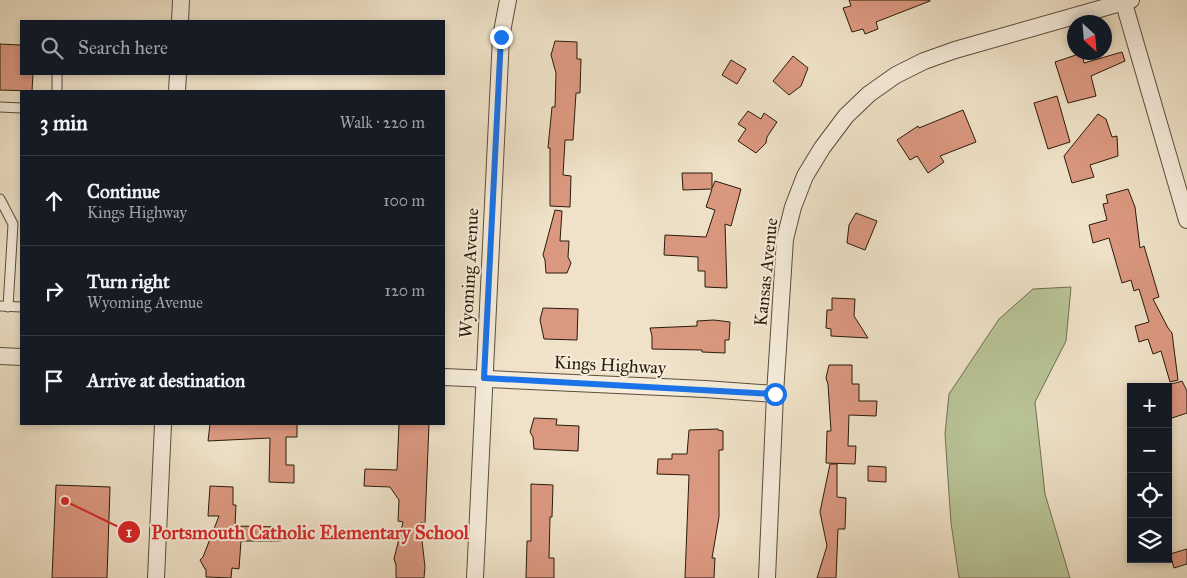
<!DOCTYPE html>
<html lang="en">
<head>
<meta charset="utf-8">
<style>
  body { margin:0; font-family:"IM FELL Great Primer",serif; background:#242831; color:#f1f3f6 }
  .controls { position:absolute; right:15px; bottom:15px; display:grid; overflow:hidden; border-radius:0px; box-shadow:0 2px 8px #0003 }
  .controls button { width:45px; height:45px; display:grid; place-items:center; padding:0; border:0; border-bottom:1px solid #363941; background:#171b24; color:#f1f3f6; font:25px sans-serif }
  .compass { position:absolute; left:1067px; top:15px; width:45px; height:45px; border-radius:50%; background:#171b24; box-shadow:0 2px 8px #0003; rotate:154deg }
  .stop { position:absolute; width:15px; height:15px; margin:-11px; border:4px solid #1a73e8; border-radius:50%; background:#fff }
  .stop.end { background:#1a73e8; border-color:#fff; box-shadow:0 1px 5px #0008 }
  .list { margin:0; padding:0; list-style:none }
  h2 { display:flex; justify-content:space-between; align-items:center; height:65px; margin:0; padding:0 20px; font-size:21px }
  h2 small { font-size:16px; font-weight:400; color:#9ea1a6 }
  .list li { display:grid; grid-template-columns:32px 1fr auto; gap:15px; align-items:center; box-sizing:border-box; height:90px; padding:0 20px; border-top:1px solid #363941 }
  .list b { display:block; font-size:19px; white-space:nowrap }
  .list p { margin:0; font-size:16px; white-space:nowrap; color:#9ea1a6 }
  .list em { font-size:16px; font-style:normal; color:#9ea1a6 }
  .icon { flex:none; width:28px; height:28px; fill:none; stroke:currentColor; stroke-width:2; stroke-linecap:round; stroke-linejoin:round }
  .map { position:relative; flex:none; width:1187px; height:578px; overflow:hidden }
  .search { position:absolute; background:#171b24; box-shadow:0 2px 8px #0003; left:20px; top:20px; width:425px; height:55px; display:flex; align-items:center; gap:12px; box-sizing:border-box; padding:0 18px; border-radius:0px; color:#9ea1a6; font-size:19px }
  .panel { position:absolute; background:#171b24; box-shadow:0 2px 8px #0003; left:20px; top:90px; width:425px; height:335px; border-radius:0px }
  .map>svg:first-child { display:block }
  .green { fill:#b8c396; stroke:#716f50 }
  .building { fill:#db9880; stroke:#2a1b0a }
  .lines { fill:none; stroke-linecap:round; stroke-linejoin:round }
  .lane-casing { stroke:#5b4d3a; stroke-width:11 }
  .street-casing { stroke:#5b4d3a; stroke-width:18 }
  .lane { stroke:#f5ecdb; stroke-width:9 }
  .street { stroke:#f5ecdb; stroke-width:16 }
  .route { stroke:#1a73e8; stroke-width:6 }
  .labels { text-anchor:middle; dominant-baseline:central; stroke-width:4; stroke-linejoin:round; paint-order:stroke }
  .street-label { font-size:18px; fill:#2a1b0a; stroke:#f5ecdb }
  .leader { fill:none; stroke:#d62828; stroke-width:2 }
  .callout-dot { fill:#d62828; stroke:#f5ecdb; stroke-width:2 }
  .mark-label { font-size:15px; text-anchor:middle; font-weight:bold; fill:#fff }
  .callout-label { font-size:19px; text-anchor:middle; font-weight:bold; fill:#d62828; stroke:#f5ecdb; stroke-width:4; stroke-linejoin:round; paint-order:stroke }
</style>
</head>
<body>
<div class="map">
<svg width="1187" height="578" viewBox="0 0 1187 578">
  <rect width="100%" height="100%" fill="#efe2c8"/>
  <filter id="stains"><feTurbulence type="fractalNoise" baseFrequency=".004" numOctaves="4"/><feColorMatrix values="0 0 0 0 .2 0 0 0 0 .09 0 0 0 0 .02 0 0 0 .5 -.17"/></filter>
  <radialGradient id="worn" r=".72"><stop offset=".6" stop-color="#630" stop-opacity="0"/><stop offset="1" stop-color="#630" stop-opacity=".3"/></radialGradient>
  <path class="green" d="M 1071,287 L 1066,341 L 1035,402 L 1045,494 L 1070,578 L 959,578 L 951,523 L 945,434 L 949,394 L 999,319 L 1033,289 Z"/>
  <g class="building">
    <path d="M 849,0 L 930,0 L 930,1 L 876,22 L 878,29 L 865,34 L 863,29 L 852,32 L 843,8 L 851,6 Z"/>
    <path d="M 555,41 L 577,42 L 577,59 L 581,59 L 580,93 L 576,93 L 573,140 L 565,140 L 563,175 L 571,176 L 570,207 L 550,206 L 550,148 L 548,148 L 552,107 L 555,107 L 556,73 L 551,55 Z"/>
    <path d="M 0,44 L 21,45 L 21,74 L 33,74 L 32,91 L 0,90 Z"/>
    <path d="M 1122,52 L 1125,61 L 1091,76 L 1096,96 L 1068,103 L 1055,62 L 1082,53 L 1084,63 Z"/>
    <path d="M 793,56 L 808,68 L 801,86 L 789,95 L 773,81 Z"/>
    <path d="M 731,60 L 746,69 L 737,84 L 722,75 Z"/>
    <path d="M 1057,96 L 1070,142 L 1048,149 L 1034,103 Z"/>
    <path d="M 963,110 L 976,142 L 940,156 L 944,162 L 928,173 L 917,156 L 910,160 L 897,140 L 918,126 L 919,128 Z"/>
    <path d="M 748,111 L 761,119 L 764,113 L 777,122 L 767,137 L 766,143 L 756,153 L 738,141 L 746,129 L 738,124 Z"/>
    <path d="M 1098,114 L 1106,119 L 1112,137 L 1117,136 L 1118,156 L 1090,165 L 1094,177 L 1072,183 L 1064,156 Z"/>
    <path d="M 682,173 L 712,173 L 712,188 L 715,181 L 741,189 L 731,226 L 725,224 L 727,288 L 705,287 L 705,271 L 698,271 L 698,257 L 664,255 L 665,235 L 706,237 L 715,210 L 706,207 L 712,189 L 683,190 Z"/>
    <path d="M 1128,189 L 1135,207 L 1140,248 L 1144,246 L 1159,297 L 1153,299 L 1168,328 L 1172,333 L 1178,380 L 1170,382 L 1161,351 L 1153,354 L 1148,339 L 1139,342 L 1135,326 L 1149,322 L 1139,289 L 1134,291 L 1131,280 L 1122,283 L 1109,238 L 1093,243 L 1089,225 L 1107,220 L 1103,204 L 1108,203 L 1106,195 Z"/>
    <path d="M 555,210 L 562,211 L 560,241 L 569,241 L 568,257 L 571,263 L 567,273 L 546,273 L 545,260 L 543,255 Z"/>
    <path d="M 856,213 L 877,221 L 865,250 L 847,243 L 849,225 Z"/>
    <path d="M 832,298 L 855,299 L 854,316 L 868,338 L 831,336 L 831,329 L 826,328 L 827,310 L 832,310 Z"/>
    <path d="M 543,308 L 578,309 L 577,340 L 544,339 L 540,320 Z"/>
    <path d="M 714,320 L 730,322 L 729,340 L 725,340 L 725,353 L 702,352 L 702,350 L 652,349 L 652,336 L 650,328 L 697,326 L 697,321 Z"/>
    <path d="M 829,365 L 852,365 L 852,384 L 859,384 L 859,401 L 877,401 L 876,416 L 849,415 L 848,446 L 856,446 L 855,464 L 826,463 L 827,431 L 831,431 L 828,384 L 826,378 Z"/>
    <path d="M 1182,381 L 1187,391 L 1187,413 L 1172,418 L 1168,406 L 1168,385 Z"/>
    <path d="M 534,418 L 557,419 L 556,425 L 579,426 L 578,451 L 534,449 L 533,437 L 530,432 Z"/>
    <path d="M 210,424 L 297,424 L 297,437 L 286,437 L 286,465 L 294,465 L 294,483 L 269,482 L 270,438 L 208,441 Z"/>
    <path d="M 399,424 L 429,424 L 425,523 L 420,523 L 425,567 L 424,578 L 396,578 L 396,565 L 394,559 L 403,522 L 398,521 L 399,500 L 390,487 L 364,486 L 365,469 L 397,470 Z"/>
    <path d="M 718,429 L 718,430 L 723,431 L 723,450 L 719,450 L 719,517 L 712,558 L 715,558 L 714,578 L 685,578 L 689,475 L 657,474 L 658,459 L 672,459 L 672,454 L 687,454 L 689,430 Z"/>
    <path d="M 830,464 L 837,464 L 837,497 L 846,498 L 845,529 L 838,529 L 836,578 L 817,578 L 827,546 L 820,512 Z"/>
    <path d="M 868,466 L 886,467 L 886,482 L 868,481 Z"/>
    <path d="M 531,484 L 553,485 L 552,517 L 550,517 L 549,558 L 554,558 L 554,578 L 526,578 L 527,541 L 531,541 Z"/>
    <path d="M 56,485 L 110,487 L 107,578 L 52,578 Z"/>
    <path d="M 210,486 L 233,487 L 233,505 L 236,505 L 235,526 L 281,527 L 281,541 L 241,541 L 239,569 L 232,568 L 231,578 L 206,577 L 206,569 L 205,569 L 200,560 L 203,557 L 219,516 L 208,516 Z"/>
    <path d="M 1187,549 L 1187,564 L 1174,568 L 1170,554 Z"/>
  </g>
  <g class="lines">
    <defs>
      <g id="lane">
        <path d="M 57,91 L 57,74"/>
        <path d="M 0,107 L 21,108"/>
        <path d="M 0,199 L 13,224 L 8,307"/>
        <path d="M 0,306 L 21,307"/>
      </g>
      <g id="street">
        <path d="M 1123,0 L 1187,220"/>
        <path d="M 180,21 L 181,0"/>
        <path d="M 177,91 L 178,74"/>
        <path d="M 0,356 L 21,357"/>
        <path d="M 444,377 L 705,389 L 775,394"/>
        <path d="M 156,578 L 163,424"/>
        <path d="M 475,578 L 501,37 L 508,0"/>
        <path d="M 767,578 L 775,394 L 785,239 L 793,207 L 805,176 L 822,148 L 846,116 L 869,94 L 896,75 L 924,61 L 955,50 L 1131,0"/>
      </g>
    </defs>
    <use href="#lane" class="lane-casing"/>
    <use href="#street" class="street-casing"/>
    <use href="#lane" class="lane"/>
    <use href="#street" class="street"/>
  </g>
  <g class="lines">
    <path class="route" d="M 501,37 L 484,378 L 775,394"/>
  </g>
  <g class="labels">
    <g class="street-label">
      <text transform="translate(766 272) rotate(-84)">Kansas Avenue</text>
      <text transform="translate(469 273) rotate(-87)">Wyoming Avenue</text>
      <text transform="translate(610 365) rotate(3)">Kings Highway</text>
    </g>
  </g>
  <path class="leader" d="M65 501L129 532"/>
  <g class="callout-dot">
    <circle cx="65" cy="501" r="5"/>
    <circle cx="129" cy="532" r="12"/>
  </g>
  <g class="mark-label">
    <text x="129" y="537">1</text>
  </g>
  <g class="callout-label">
    <text x="310" y="539">Portsmouth Catholic Elementary School</text>
  </g>
  <rect width="100%" height="100%" filter="url(#stains)"/>
  <rect width="100%" height="100%" fill="url(#worn)"/>
</svg>
<div class="controls">
<button>+</button>
<button>−</button>
<button><svg class="icon" aria-label="locate" viewBox="0 0 24 24"><circle cx="12" cy="12" r="6"/><path d="M12 2v4M12 18v4M2 12h4M18 12h4"/></svg></button>
<button><svg class="icon" aria-label="layers" viewBox="0 0 24 24"><path d="M12 4l9 5-9 5-9-5zM3 14l9 5 9-5"/></svg></button>
</div>
<svg class="compass" viewBox="-18 -18 36 36"><path d="M0-13l5 13h-10z" fill="#e53935"/><path d="M0 13l5-13h-10z" fill="#9ea1a6"/></svg>
<div class="stop" style="left:775px;top:394px"></div>
<div class="stop end" style="left:501px;top:37px"></div>
<div class="search"><svg class="icon" aria-label="search" viewBox="0 0 24 24"><circle cx="10" cy="10" r="6"/><path d="M15 15l6 6"/></svg>Search here</div>
<section class="panel">
<h2>3 min<small>Walk · 220 m</small></h2>
<ul class="list">
<li><svg class="icon" aria-label="ahead" viewBox="0 0 24 24"><path d="M12 20V5M6 11l6-6 6 6"/></svg><div><b>Continue</b><p>Kings Highway</p></div><em>100 m</em></li>
<li><svg class="icon" aria-label="right" viewBox="0 0 24 24"><path d="M7 20v-9h11M14 6l5 5-5 5"/></svg><div><b>Turn right</b><p>Wyoming Avenue</p></div><em>120 m</em></li>
<li><svg class="icon" aria-label="arrive" viewBox="0 0 24 24"><path d="M6 21V4h12l-3 4 3 4H6"/></svg><div><b>Arrive at destination</b></div></li>
</ul>
</section>
</div>
</body>
</html>
